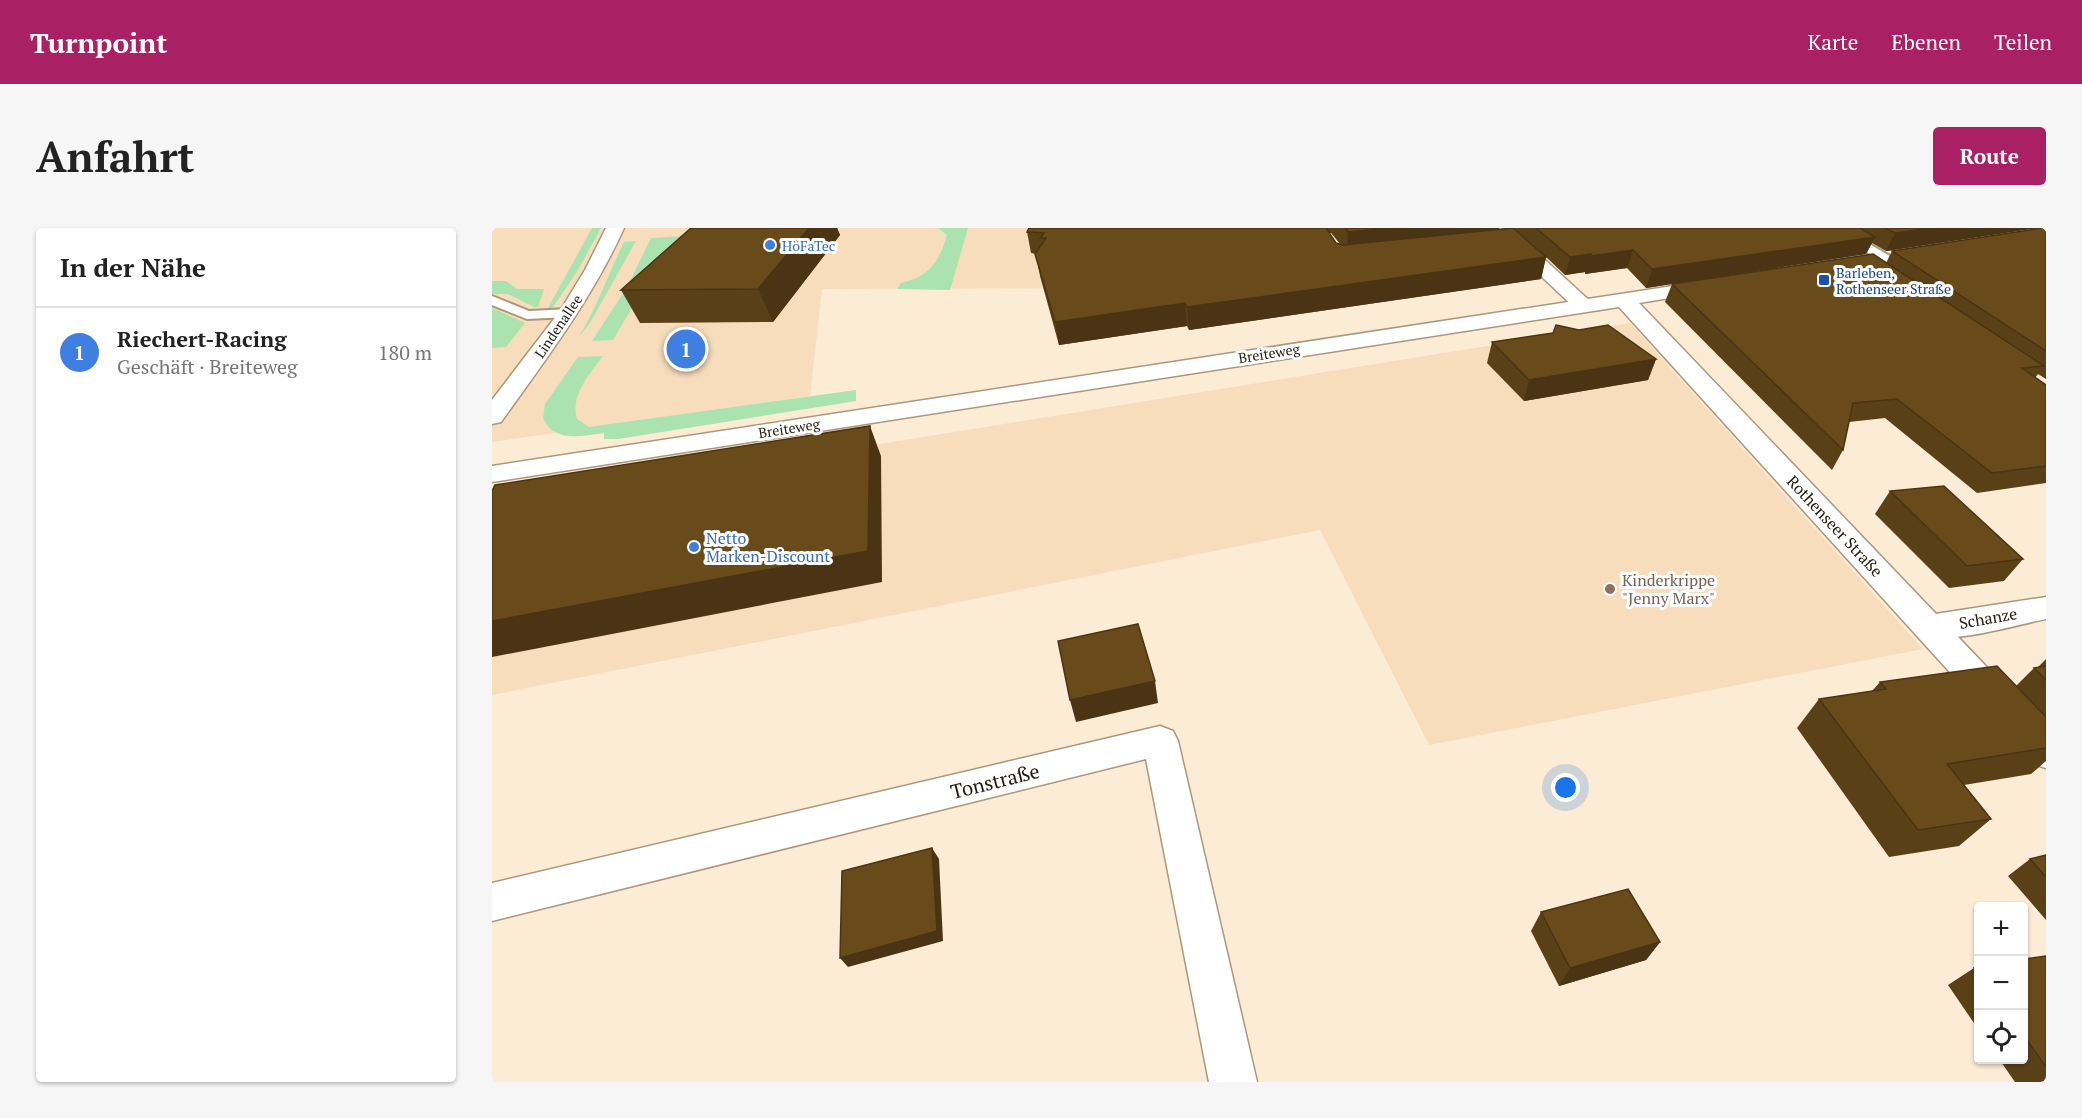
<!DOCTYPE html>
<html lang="de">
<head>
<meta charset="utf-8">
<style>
  body { margin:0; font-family:"PT Serif",serif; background:#f6f6f6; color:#222 }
  .controls { position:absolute; right:18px; bottom:18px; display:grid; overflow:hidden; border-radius:6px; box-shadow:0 2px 4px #0004 }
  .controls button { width:54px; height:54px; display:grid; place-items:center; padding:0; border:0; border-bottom:2px solid #e0e0e0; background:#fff; color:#222; font:30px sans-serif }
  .you { position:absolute; left:1074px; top:560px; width:21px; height:21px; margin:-15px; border:4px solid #fff; border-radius:50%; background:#1a73e8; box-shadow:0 0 0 9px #1a73e833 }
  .badge { display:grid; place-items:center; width:39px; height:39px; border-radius:50%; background:#a92065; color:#fff; font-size:20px; font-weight:700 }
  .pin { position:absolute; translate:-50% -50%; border:3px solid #fff; box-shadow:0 2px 6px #0006 }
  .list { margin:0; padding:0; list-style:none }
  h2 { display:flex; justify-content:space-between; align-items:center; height:78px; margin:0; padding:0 24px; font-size:26px }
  h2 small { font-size:20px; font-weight:400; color:#767676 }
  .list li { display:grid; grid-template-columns:39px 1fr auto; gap:18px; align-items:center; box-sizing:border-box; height:90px; padding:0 24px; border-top:2px solid #e0e0e0 }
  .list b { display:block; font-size:22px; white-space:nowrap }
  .list p { margin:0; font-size:20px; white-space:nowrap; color:#767676 }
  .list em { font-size:20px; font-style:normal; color:#767676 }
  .icon { flex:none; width:33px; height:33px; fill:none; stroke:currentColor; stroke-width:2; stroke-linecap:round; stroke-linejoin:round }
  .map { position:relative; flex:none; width:1554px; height:854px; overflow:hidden; border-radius:6px }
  header { display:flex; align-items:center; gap:36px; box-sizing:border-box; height:84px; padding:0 30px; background:#a92065; color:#fff }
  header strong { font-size:28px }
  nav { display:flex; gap:33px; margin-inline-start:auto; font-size:21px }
  .intro { display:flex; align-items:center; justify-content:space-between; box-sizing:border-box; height:144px; padding:0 36px }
  h1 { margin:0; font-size:42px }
  .button { padding:15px 27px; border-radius:6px; background:#a92065; color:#fff; font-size:21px; font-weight:700 }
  main { display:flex; gap:36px; padding:0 36px }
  aside { flex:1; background:#fff; border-radius:6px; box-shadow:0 2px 4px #0004 }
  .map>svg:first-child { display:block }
  .built { fill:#f7ddbb }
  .green { fill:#aae3b0 }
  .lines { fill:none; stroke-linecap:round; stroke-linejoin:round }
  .service-casing { stroke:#ab977e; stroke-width:4 }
  .minor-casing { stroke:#ab977e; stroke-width:3 }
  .tertiary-casing { stroke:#ab977e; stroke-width:3 }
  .service { fill:#fff; fill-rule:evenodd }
  .minor { fill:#fff; fill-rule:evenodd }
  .tertiary { fill:#fff; fill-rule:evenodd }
  .wall { fill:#5a4017; fill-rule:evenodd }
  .shaded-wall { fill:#4a3413 }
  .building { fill:#694b1b; stroke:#4a3413; stroke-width:1.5 }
  .shop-dot { fill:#3f7fe0; stroke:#fff; stroke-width:2 }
  .transit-dot { fill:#1a4fb4; stroke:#fff; stroke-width:2 }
  .education-dot { fill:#8d6e63; stroke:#fff; stroke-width:2 }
  .labels { text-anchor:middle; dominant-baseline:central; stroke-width:6; stroke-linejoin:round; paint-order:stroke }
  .far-shop-label { font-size:14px; fill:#366cbe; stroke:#fff; text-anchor:start }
  .far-transit-label { font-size:14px; fill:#164399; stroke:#fff; text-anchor:start }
  .far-street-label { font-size:14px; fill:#211a10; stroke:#fff }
  .street-label { font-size:16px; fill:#211a10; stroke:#fff }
  .shop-label { font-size:16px; fill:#366cbe; stroke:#fff; text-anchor:start }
  .education-label { font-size:16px; fill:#785e54; stroke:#fff; text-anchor:start }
  .near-street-label { font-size:20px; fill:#211a10; stroke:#fff }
</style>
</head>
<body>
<header>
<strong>Turnpoint</strong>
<nav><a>Karte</a><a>Ebenen</a><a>Teilen</a></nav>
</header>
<div class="intro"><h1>Anfahrt</h1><a class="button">Route</a></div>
<main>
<aside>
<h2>In der Nähe<small></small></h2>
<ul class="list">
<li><span class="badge" style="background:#3f7fe0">1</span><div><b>Riechert-Racing</b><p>Geschäft · Breiteweg</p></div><em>180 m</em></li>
</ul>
</aside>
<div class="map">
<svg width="1554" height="854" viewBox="0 0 1554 854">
  <rect width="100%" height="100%" fill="#fcebd5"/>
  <g class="built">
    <path d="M 0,0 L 669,0 L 646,60 L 330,61 L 318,168 L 0,214 Z"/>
    <path d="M 1138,95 L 1431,421 L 937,517 L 828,302 L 0,467 L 0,351 L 34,273 Z"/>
  </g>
  <g class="green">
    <path d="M 100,0 L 109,0 L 86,42 L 59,82 L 56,80 Z"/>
    <path d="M 446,0 L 476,0 L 458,62 L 405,61 L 409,55 C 436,50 448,33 455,7 Z"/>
    <path d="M 193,8 L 151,61 L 121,112 L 100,113 L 134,61 L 159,10 Z"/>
    <path d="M 144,13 L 98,95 L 86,110 C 105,80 116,46 132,14 Z"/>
    <path d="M 0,53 L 14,53 L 25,61 L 52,61 L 46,79 L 42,79 L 16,66 L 0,66 Z"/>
    <path d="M 0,80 L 33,95 L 14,119 L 0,120 Z"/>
    <path d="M 111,128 C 98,146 78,167 85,191 L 97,199 L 364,162 L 364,173 L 126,211 L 112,211 L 112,205 C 90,208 62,215 51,190 L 53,176 L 86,129 Z"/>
  </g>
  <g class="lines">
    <defs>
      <g id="service">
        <path d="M 1335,0 L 1350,0 L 1403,31 L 1401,34 L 1391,34 Z"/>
        <path d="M 0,68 L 37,83 L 77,81 L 84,85 L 77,89 L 35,91 L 0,77 Z"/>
      </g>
      <g id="minor">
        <path d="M 114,0 L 132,0 C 100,71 54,131 9,194 L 0,196 L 0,172 L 68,83 L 93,42 Z"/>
        <path d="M 998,0 L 1018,0 L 1099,74 L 1103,78 L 1099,82 L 1085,82 Z"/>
        <path d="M 1554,369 L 1554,391 C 1519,398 1459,417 1426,407 L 1421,399 L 1426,391 L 1437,387 Z"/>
        <path d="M 668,498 L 681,503 L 686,513 L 765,854 L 717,854 L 654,531 L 0,693 L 0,655 Z"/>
      </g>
      <path id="tertiary" d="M 1220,52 L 1227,54 L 1230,58 L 1227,62 L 1147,75 L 1554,501 L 1554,540 L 1541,536 L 1127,79 L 0,254 L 0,238 Z"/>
    </defs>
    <use href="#service" class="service-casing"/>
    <use href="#minor" class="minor-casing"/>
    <use href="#tertiary" class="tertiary-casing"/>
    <use href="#service" class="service"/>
    <use href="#minor" class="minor"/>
    <use href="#tertiary" class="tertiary"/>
  </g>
  <g class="wall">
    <path d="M 199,0 L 345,0 L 348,7 L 281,94 L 148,95 L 129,62 Z"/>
    <path d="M 537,0 L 1007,0 L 1006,1 L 1018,0 L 1546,0 L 1394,23 L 1380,15 L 1374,26 L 1154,60 L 1135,40 L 1093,46 L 1093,44 L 1073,47 L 1054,29 L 1049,51 L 697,102 L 695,98 L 567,117 L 548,48 L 544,26 L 539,25 L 535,4 ZM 837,5 L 839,5 L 848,16 L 844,15 Z"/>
    <path d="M 1554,0 L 1554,151 L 1546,146 L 1543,150 L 1554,157 L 1554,255 L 1485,265 L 1393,190 L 1357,194 L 1351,222 L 1340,242 L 1173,74 L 1180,56 L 1394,35 L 1400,23 Z"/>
    <path d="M 1087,102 L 1164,131 L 1156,152 L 1032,173 L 995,135 L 1000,114 Z"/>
    <path d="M 1398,263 L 1531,331 L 1512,353 L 1457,360 L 1383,286 Z"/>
    <path d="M 1554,431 L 1554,533 L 1539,546 L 1472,557 L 1499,591 L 1467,618 L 1397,629 L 1305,500 L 1327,471 L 1380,463 L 1388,454 L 1524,458 L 1542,440 L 1545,440 Z"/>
    <path d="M 1554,627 L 1554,692 L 1516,648 L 1538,631 Z"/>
    <path d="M 1049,684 L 1168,714 L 1154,732 L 1067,758 L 1039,703 Z"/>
    <path d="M 1554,728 L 1554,854 L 1523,854 L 1507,831 L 1532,831 L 1532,731 Z"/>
    <path d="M 1486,739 L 1486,801 L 1456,757 L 1482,740 Z"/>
  </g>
  <g class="shaded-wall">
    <path d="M 317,0 L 345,0 L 348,7 L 281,94 L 266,61 Z"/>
    <path d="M 899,0 L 1007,0 L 1005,10 L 855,26 L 856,4 Z"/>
    <path d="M 1440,0 L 1546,0 L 1394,23 L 1403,5 Z"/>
    <path d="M 1383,9 L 1374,26 L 1154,60 L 1160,41 Z"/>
    <path d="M 1141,22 L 1135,40 L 1093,46 L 1093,44 L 1073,47 L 1078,29 Z"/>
    <path d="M 1054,29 L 1049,51 L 697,102 L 695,79 Z"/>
    <path d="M 693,75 L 695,98 L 567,117 L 563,94 Z"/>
    <path d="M 1164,131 L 1156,152 L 1032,173 L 1037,152 Z"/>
    <path d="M 378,198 L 389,228 L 390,354 L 0,429 L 0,393 Z"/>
    <path d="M 663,453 L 666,475 L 584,494 L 578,472 Z"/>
    <path d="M 440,620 L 447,631 L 451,713 L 356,739 L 348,730 Z"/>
    <path d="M 1168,714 L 1154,732 L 1067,758 L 1078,740 Z"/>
  </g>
  <g class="building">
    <path d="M 199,0 L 317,0 L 266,61 L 129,62 Z"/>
    <path d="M 537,0 L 834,0 L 844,15 L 851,17 L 1021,0 L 1054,29 L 695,79 L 693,75 L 563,94 L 543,26 L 554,10 L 548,10 L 552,5 L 535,4 Z"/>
    <path d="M 853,0 L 899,0 L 856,4 Z"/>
    <path d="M 1044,0 L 1368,0 L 1383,9 L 1160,41 L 1141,22 L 1098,28 L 1099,26 L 1078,29 Z"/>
    <path d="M 1393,0 L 1440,0 L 1403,5 Z"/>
    <path d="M 1550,0 L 1554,0 L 1554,123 L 1400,23 Z"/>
    <path d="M 1381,26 L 1552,138 L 1530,140 L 1554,157 L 1554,238 L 1500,245 L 1405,171 L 1361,175 L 1351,222 L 1180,56 Z"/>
    <path d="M 1064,97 L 1087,102 L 1116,97 L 1164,131 L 1037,152 L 1000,114 L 1061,105 Z"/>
    <path d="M 378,198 L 376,323 L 0,393 L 0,263 L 3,257 Z"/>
    <path d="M 1452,258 L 1531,331 L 1475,338 L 1398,263 Z"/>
    <path d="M 646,396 L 663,453 L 578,472 L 566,413 Z"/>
    <path d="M 1505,438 L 1554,489 L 1554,520 L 1455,536 L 1499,591 L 1426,602 L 1327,471 L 1394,461 L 1388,454 Z"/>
    <path d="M 1554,438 L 1554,452 L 1542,440 Z"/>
    <path d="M 440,620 L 445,703 L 348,730 L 350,643 Z"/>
    <path d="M 1554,627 L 1554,649 L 1538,631 Z"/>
    <path d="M 1136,661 L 1168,714 L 1078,740 L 1049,684 Z"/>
    <path d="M 1554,728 L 1554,839 L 1532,808 L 1532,731 Z"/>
    <path d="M 1486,739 L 1486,746 L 1482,740 Z"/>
  </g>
  <g class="shop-dot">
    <circle cx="278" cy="17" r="6"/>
    <circle cx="202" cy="319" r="6"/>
  </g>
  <rect class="transit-dot" x="1326" y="46" width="12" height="12" rx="3"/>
  <circle class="education-dot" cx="1118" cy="361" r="6"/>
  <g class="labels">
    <g class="far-shop-label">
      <text x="290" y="17">HöFaTec</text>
    </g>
    <g class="far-transit-label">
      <text x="1344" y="44">Barleben,<tspan x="1344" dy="16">Rothenseer Straße</tspan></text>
    </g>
    <g class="far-street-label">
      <text transform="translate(66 98) rotate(-56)">Lindenallee</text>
      <text transform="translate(777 125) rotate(-9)">Breiteweg</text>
      <text transform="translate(297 200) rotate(-9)">Breiteweg</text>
    </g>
    <g class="street-label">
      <text transform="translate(1343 298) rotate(47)">Rothenseer Straße</text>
      <text transform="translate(1496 390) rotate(-10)">Schanze</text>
    </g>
    <g class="shop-label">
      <text x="214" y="310">Netto<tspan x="214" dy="18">Marken-Discount</tspan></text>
    </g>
    <g class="education-label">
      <text x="1130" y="352">Kinderkrippe<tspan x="1130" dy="18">"Jenny Marx"</tspan></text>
    </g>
    <g class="near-street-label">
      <text transform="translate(503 553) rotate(-14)">Tonstraße</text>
    </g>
  </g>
</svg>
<div class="controls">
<button>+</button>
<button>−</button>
<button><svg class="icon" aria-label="locate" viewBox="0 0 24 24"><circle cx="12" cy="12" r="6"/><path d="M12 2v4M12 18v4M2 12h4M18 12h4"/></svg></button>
</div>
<div class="you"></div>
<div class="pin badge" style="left:194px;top:121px;background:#3f7fe0">1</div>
</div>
</main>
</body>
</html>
